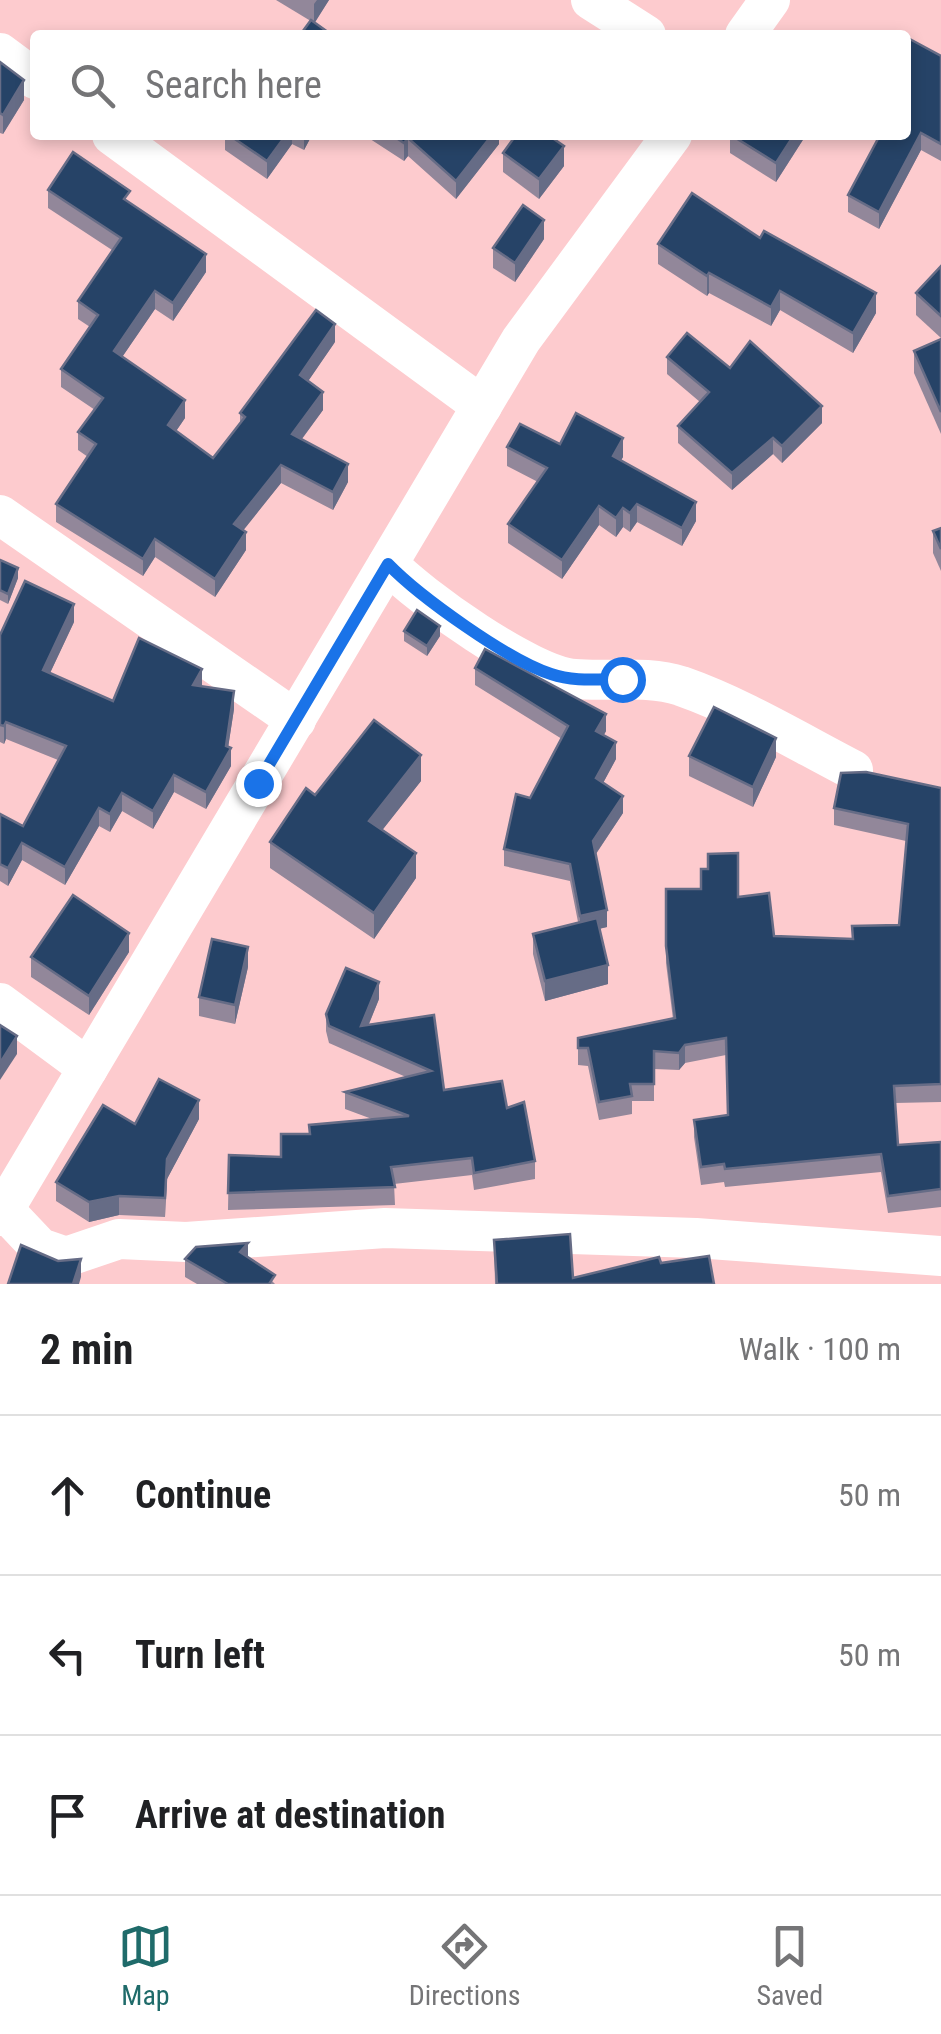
<!DOCTYPE html>
<html lang="en">
<head>
<meta charset="utf-8">
<style>
  body { margin:0; font-family:"Roboto Condensed",sans-serif; background:#f6f6f6; color:#202124 }
  .stop { position:absolute; width:30px; height:30px; margin:-22px; border:8px solid #1a73e8; border-radius:50%; background:#fff }
  .stop.end { background:#1a73e8; border-color:#fff; box-shadow:0 2px 10px #0008 }
  .list { margin:0; padding:0; list-style:none }
  h2 { display:flex; justify-content:space-between; align-items:center; height:130px; margin:0; padding:0 40px; font-size:42px }
  h2 small { font-size:32px; font-weight:400; color:#757577 }
  .list li { display:grid; grid-template-columns:65px 1fr auto; gap:30px; align-items:center; box-sizing:border-box; height:160px; padding:0 40px; border-top:2px solid #e0e0e0 }
  .list b { display:block; font-size:38px; white-space:nowrap }
  .list em { font-size:32px; font-style:normal; color:#757577 }
  .icon { flex:none; width:55px; height:55px; fill:none; stroke:currentColor; stroke-width:2; stroke-linecap:round; stroke-linejoin:round }
  .map { position:relative; flex:none; width:941px; height:1284px; overflow:hidden }
  .search { position:absolute; background:#fff; box-shadow:0 5px 15px #0003; left:30px; right:30px; top:30px; height:110px; display:flex; align-items:center; gap:25px; box-sizing:border-box; padding:0 35px; border-radius:10px; color:#757577; font-size:38px }
  .sheet { height:610px; background:#fff }
  nav { display:flex; justify-content:space-around; align-items:center; box-sizing:border-box; height:140px; border-top:2px solid #e0e0e0; background:#fff; font-size:28px; color:#757577 }
  nav a { display:grid; justify-items:center; gap:5px }
  nav .on { color:#1f6b6a }
  .map>svg:first-child { display:block }
  .lines { fill:none; stroke-linecap:round; stroke-linejoin:round }
  .minor { stroke:#fff; stroke-width:40 }
  .wall { fill:#92879a }
  .shaded-wall { fill:#666c86 }
  .building { fill:#264367; stroke:#666c86; stroke-width:2.5 }
  .route { stroke:#1a73e8; stroke-width:12 }
</style>
</head>
<body>
<div class="map">
<svg width="941" height="1284" viewBox="0 0 941 1284">
  <rect width="100%" height="100%" fill="#fdcbce"/>
  <g class="lines">
    <g class="minor">
      <path d="M 591,0 L 646,35"/>
      <path d="M 745,35 L 770,0"/>
      <path d="M 0,53 L 35,79"/>
      <path d="M 112,135 L 482,406"/>
      <path d="M 0,515 L 296,720"/>
      <path d="M 388,564 C 420,597 530,676 575,679 C 609,682 647,675 681,686 C 741,707 797,741 853,770"/>
      <path d="M 0,1003 L 88,1068"/>
      <path d="M 4,1210 L 40,1248 L 66,1257 L 119,1239 L 186,1242 L 385,1228 L 696,1238 L 941,1256"/>
      <path d="M 0,1216 L 521,340 L 672,135"/>
    </g>
  </g>
  <g class="wall">
    <path d="M 276,0 L 329,0 L 314,23 Z"/>
    <path d="M 941,56 L 941,161 L 921,150 L 879,229 L 848,212 L 848,195 Z"/>
    <path d="M 0,62 L 24,100 L 3,134 L 0,133 Z"/>
    <path d="M 225,135 L 312,135 L 304,150 L 292,144 L 267,179 L 225,150 Z"/>
    <path d="M 364,135 L 499,135 L 499,144 L 456,199 L 408,156 L 404,161 Z"/>
    <path d="M 730,135 L 806,135 L 776,182 L 730,153 Z"/>
    <path d="M 503,153 L 564,166 L 539,199 L 503,172 Z"/>
    <path d="M 48,190 L 130,203 L 206,272 L 173,321 L 155,309 L 122,357 L 185,418 L 176,431 L 213,458 L 240,424 L 240,413 L 335,342 L 308,381 L 323,410 L 302,439 L 348,482 L 333,510 L 281,483 L 243,530 L 246,550 L 215,597 L 155,557 L 143,576 L 56,522 L 56,504 L 88,457 L 78,450 L 78,432 L 95,410 L 61,387 L 61,369 L 90,327 L 78,319 L 78,301 L 112,250 L 48,208 Z"/>
    <path d="M 544,239 L 515,282 L 493,268 L 493,248 Z"/>
    <path d="M 658,244 L 876,313 L 853,353 L 780,310 L 771,326 L 709,293 L 707,296 L 658,264 Z"/>
    <path d="M 941,266 L 941,338 L 916,315 L 916,293 Z"/>
    <path d="M 941,339 L 941,434 L 914,373 L 914,351 Z"/>
    <path d="M 667,357 L 730,368 L 822,423 L 782,463 L 773,454 L 732,490 L 678,443 L 678,426 L 700,402 L 667,374 Z"/>
    <path d="M 560,444 L 623,457 L 621,460 L 696,521 L 682,546 L 637,522 L 630,532 L 623,527 L 616,537 L 599,525 L 562,579 L 508,543 L 508,524 L 538,482 L 507,466 L 507,447 Z"/>
    <path d="M 941,528 L 941,571 L 933,553 L 933,531 Z"/>
    <path d="M 0,560 L 18,578 L 8,604 L 0,600 Z"/>
    <path d="M 74,622 L 50,673 L 113,701 L 201,687 L 234,709 L 228,747 L 231,766 L 206,809 L 174,792 L 153,829 L 122,811 L 110,832 L 99,826 L 65,885 L 22,860 L 8,886 L 0,881 L 0,814 L 23,826 L 58,760 L 6,739 L 4,744 L 0,742 L 0,635 Z"/>
    <path d="M 404,631 L 440,636 L 427,656 L 404,641 Z"/>
    <path d="M 475,668 L 606,731 L 604,735 L 616,759 L 603,783 L 623,813 L 596,854 L 607,927 L 599,929 L 608,984 L 545,1001 L 533,954 L 533,934 L 578,922 L 570,881 L 504,866 L 504,849 L 562,739 L 475,685 Z"/>
    <path d="M 689,756 L 776,757 L 753,807 L 689,776 Z"/>
    <path d="M 421,781 L 382,830 L 416,878 L 374,939 L 270,868 L 270,842 L 315,795 Z"/>
    <path d="M 941,788 L 941,1102 L 895,1103 L 898,1145 L 941,1142 L 941,1207 L 888,1213 L 881,1172 L 725,1187 L 724,1182 L 701,1185 L 694,1137 L 694,1120 L 728,1115 L 726,1055 L 685,1063 L 679,1070 L 654,1069 L 654,1101 L 632,1101 L 632,1114 L 599,1120 L 588,1066 L 578,1065 L 578,1038 L 673,1019 L 666,963 L 666,889 L 738,897 L 774,936 L 853,939 L 899,925 L 906,841 L 834,825 L 834,808 Z"/>
    <path d="M 129,952 L 89,1015 L 31,977 L 31,957 Z"/>
    <path d="M 248,967 L 235,1024 L 199,1016 L 199,997 Z"/>
    <path d="M 379,999 L 369,1024 L 434,1015 L 444,1090 L 507,1108 L 535,1161 L 535,1179 L 474,1190 L 472,1175 L 394,1184 L 395,1205 L 228,1210 L 229,1155 L 281,1157 L 309,1134 L 372,1119 L 345,1109 L 345,1092 L 406,1077 L 329,1043 L 326,1031 L 326,1014 Z"/>
    <path d="M 199,1119 L 167,1179 L 165,1217 L 119,1215 L 89,1222 L 56,1201 L 56,1182 L 135,1124 Z"/>
    <path d="M 494,1240 L 573,1278 L 661,1263 L 714,1284 L 495,1284 Z"/>
    <path d="M 248,1257 L 275,1284 L 197,1284 L 185,1277 L 185,1259 Z"/>
  </g>
  <g class="shaded-wall">
    <path d="M 317,0 L 329,0 L 314,24 L 314,4 Z"/>
    <path d="M 24,80 L 24,100 L 3,134 L 3,115 Z"/>
    <path d="M 921,133 L 921,150 L 879,229 L 879,212 Z"/>
    <path d="M 286,135 L 292,135 L 292,144 L 267,179 L 267,161 Z"/>
    <path d="M 304,135 L 312,135 L 304,150 Z"/>
    <path d="M 492,135 L 499,135 L 499,144 L 456,199 L 456,181 Z"/>
    <path d="M 794,135 L 806,135 L 776,182 L 776,163 Z"/>
    <path d="M 408,138 L 408,156 L 404,161 L 404,143 Z"/>
    <path d="M 564,146 L 564,166 L 539,199 L 539,179 Z"/>
    <path d="M 544,220 L 544,239 L 515,282 L 515,263 Z"/>
    <path d="M 206,254 L 206,272 L 173,321 L 173,303 Z"/>
    <path d="M 709,273 L 709,293 L 707,296 L 707,276 Z"/>
    <path d="M 155,291 L 155,309 L 114,369 L 114,351 Z"/>
    <path d="M 780,291 L 780,310 L 771,326 L 771,307 Z"/>
    <path d="M 876,293 L 876,313 L 853,353 L 853,333 Z"/>
    <path d="M 335,324 L 335,342 L 300,393 L 300,375 Z"/>
    <path d="M 323,392 L 323,410 L 292,452 L 292,434 Z"/>
    <path d="M 185,400 L 185,418 L 168,443 L 168,425 Z"/>
    <path d="M 822,406 L 822,423 L 782,463 L 782,446 Z"/>
    <path d="M 623,438 L 623,457 L 613,475 L 613,456 Z"/>
    <path d="M 773,438 L 773,454 L 732,490 L 732,473 Z"/>
    <path d="M 348,464 L 348,482 L 333,510 L 333,492 Z"/>
    <path d="M 281,465 L 281,483 L 234,542 L 234,524 Z"/>
    <path d="M 696,502 L 696,521 L 682,546 L 682,528 Z"/>
    <path d="M 637,504 L 637,522 L 630,532 L 630,513 Z"/>
    <path d="M 599,506 L 599,525 L 562,579 L 562,560 Z"/>
    <path d="M 623,508 L 623,527 L 616,537 L 616,518 Z"/>
    <path d="M 246,532 L 246,550 L 215,597 L 215,579 Z"/>
    <path d="M 155,539 L 155,557 L 143,576 L 143,559 Z"/>
    <path d="M 18,568 L 18,578 L 8,604 L 8,594 Z"/>
    <path d="M 74,604 L 74,622 L 43,688 L 43,670 Z"/>
    <path d="M 440,626 L 440,636 L 427,656 L 427,646 Z"/>
    <path d="M 202,669 L 202,686 L 193,685 Z"/>
    <path d="M 234,691 L 234,709 L 227,755 L 231,748 L 231,766 L 206,809 L 206,792 L 226,746 Z"/>
    <path d="M 606,714 L 606,731 L 596,748 L 596,731 Z"/>
    <path d="M 6,722 L 6,739 L 4,744 L 4,726 Z"/>
    <path d="M 776,738 L 776,757 L 753,807 L 753,787 Z"/>
    <path d="M 616,742 L 616,759 L 596,796 L 596,778 Z"/>
    <path d="M 421,755 L 421,781 L 369,847 L 369,821 Z"/>
    <path d="M 174,775 L 174,792 L 153,829 L 153,811 Z"/>
    <path d="M 122,793 L 122,811 L 110,832 L 110,814 Z"/>
    <path d="M 623,796 L 623,813 L 593,858 L 593,841 Z"/>
    <path d="M 99,808 L 99,826 L 65,885 L 65,867 Z"/>
    <path d="M 22,843 L 22,860 L 8,886 L 8,868 Z"/>
    <path d="M 416,853 L 416,878 L 374,939 L 374,913 Z"/>
    <path d="M 607,910 L 607,927 L 580,933 L 580,916 Z"/>
    <path d="M 129,933 L 129,952 L 89,1015 L 89,996 Z"/>
    <path d="M 248,947 L 248,967 L 235,1024 L 235,1005 Z"/>
    <path d="M 608,965 L 608,984 L 545,1001 L 545,981 Z"/>
    <path d="M 379,982 L 379,999 L 361,1043 L 361,1026 Z"/>
    <path d="M 17,1036 L 17,1054 L 0,1080 L 0,1063 Z"/>
    <path d="M 685,1045 L 685,1063 L 679,1070 L 679,1053 Z"/>
    <path d="M 199,1100 L 199,1119 L 167,1179 L 165,1217 L 167,1159 Z"/>
    <path d="M 119,1196 L 119,1215 L 89,1222 L 89,1202 Z"/>
    <path d="M 248,1243 L 248,1261 L 240,1252 Z"/>
    <path d="M 81,1259 L 81,1277 L 79,1284 L 73,1284 Z"/>
  </g>
  <g class="building">
    <path d="M 311,20 L 332,35 L 300,35 Z"/>
    <path d="M 906,37 L 941,56 L 941,144 L 921,133 L 879,212 L 848,195 L 880,135 L 906,135 Z"/>
    <path d="M 0,62 L 24,80 L 3,115 L 0,113 Z"/>
    <path d="M 229,135 L 286,135 L 267,161 Z"/>
    <path d="M 392,135 L 492,135 L 456,181 L 408,138 L 404,143 Z"/>
    <path d="M 516,135 L 548,135 L 564,146 L 539,179 L 503,153 Z"/>
    <path d="M 731,135 L 794,135 L 776,163 Z"/>
    <path d="M 73,152 L 130,191 L 124,199 L 206,254 L 173,303 L 155,291 L 114,351 L 185,400 L 168,425 L 213,458 L 245,417 L 240,413 L 316,310 L 335,324 L 300,375 L 323,392 L 292,434 L 348,464 L 333,492 L 281,465 L 234,524 L 246,532 L 215,579 L 155,539 L 143,559 L 56,504 L 96,444 L 78,432 L 103,398 L 61,369 L 98,315 L 78,301 L 121,238 L 48,190 Z"/>
    <path d="M 692,193 L 760,238 L 764,231 L 876,293 L 853,333 L 780,291 L 771,307 L 709,273 L 707,276 L 658,244 Z"/>
    <path d="M 523,205 L 544,220 L 515,263 L 493,248 Z"/>
    <path d="M 941,266 L 941,316 L 916,293 Z"/>
    <path d="M 687,333 L 730,368 L 750,341 L 822,406 L 782,446 L 773,438 L 732,473 L 678,426 L 709,392 L 667,357 Z"/>
    <path d="M 941,339 L 941,412 L 914,351 Z"/>
    <path d="M 576,413 L 623,438 L 613,456 L 696,502 L 682,528 L 637,504 L 630,513 L 623,508 L 616,518 L 599,506 L 562,560 L 508,524 L 547,468 L 507,447 L 520,424 L 560,444 Z"/>
    <path d="M 941,528 L 941,549 L 933,531 Z"/>
    <path d="M 0,560 L 18,568 L 8,594 L 0,590 Z"/>
    <path d="M 25,581 L 74,604 L 43,670 L 113,701 L 139,638 L 202,669 L 193,685 L 234,691 L 226,746 L 231,748 L 206,792 L 174,775 L 153,811 L 122,793 L 110,814 L 99,808 L 65,867 L 22,843 L 8,868 L 0,864 L 0,814 L 23,826 L 66,746 L 6,722 L 4,726 L 0,725 L 0,635 Z"/>
    <path d="M 417,610 L 440,626 L 427,646 L 404,631 Z"/>
    <path d="M 485,649 L 606,714 L 596,731 L 616,742 L 596,778 L 623,796 L 593,841 L 607,910 L 580,916 L 570,864 L 504,849 L 516,794 L 530,798 L 568,726 L 475,668 Z"/>
    <path d="M 714,707 L 776,738 L 753,787 L 689,756 Z"/>
    <path d="M 374,720 L 421,755 L 369,821 L 416,853 L 374,913 L 270,842 L 306,788 L 315,795 Z"/>
    <path d="M 866,772 L 941,788 L 941,1084 L 894,1086 L 898,1145 L 941,1142 L 941,1189 L 888,1196 L 881,1154 L 725,1169 L 724,1164 L 701,1167 L 694,1120 L 728,1115 L 726,1038 L 685,1045 L 679,1053 L 654,1051 L 654,1084 L 630,1084 L 632,1096 L 599,1102 L 588,1048 L 578,1048 L 578,1038 L 675,1018 L 666,946 L 666,889 L 701,889 L 701,869 L 708,869 L 708,854 L 738,853 L 738,897 L 769,893 L 774,936 L 853,939 L 852,926 L 899,925 L 908,824 L 834,808 L 841,773 Z"/>
    <path d="M 73,895 L 129,933 L 89,996 L 31,957 Z"/>
    <path d="M 597,918 L 608,965 L 545,981 L 533,934 Z"/>
    <path d="M 212,939 L 248,947 L 235,1005 L 199,997 Z"/>
    <path d="M 346,968 L 379,982 L 361,1026 L 434,1015 L 444,1090 L 502,1081 L 507,1108 L 524,1102 L 535,1161 L 474,1173 L 472,1158 L 391,1167 L 395,1187 L 228,1193 L 229,1155 L 281,1157 L 281,1134 L 310,1134 L 309,1125 L 409,1116 L 345,1092 L 431,1071 L 329,1026 L 326,1014 Z"/>
    <path d="M 0,1025 L 17,1036 L 0,1063 Z"/>
    <path d="M 159,1079 L 199,1100 L 167,1159 L 165,1198 L 119,1196 L 89,1202 L 56,1182 L 103,1105 L 135,1124 Z"/>
    <path d="M 570,1234 L 573,1278 L 659,1257 L 661,1263 L 709,1256 L 714,1284 L 497,1284 L 494,1240 Z"/>
    <path d="M 248,1243 L 240,1252 L 275,1275 L 269,1284 L 228,1284 L 185,1259 L 196,1247 Z"/>
    <path d="M 21,1245 L 58,1261 L 81,1259 L 73,1284 L 8,1284 Z"/>
  </g>
  <g class="lines">
    <path class="route" d="M 258,783 L 388,564 C 420,597 508,660 551,674 C 574,682 598,679 622,679"/>
  </g>
</svg>
<div class="stop" style="left:622px;top:679px"></div>
<div class="stop end" style="left:258px;top:783px"></div>
<div class="search"><svg class="icon" aria-label="search" viewBox="0 0 24 24"><circle cx="10" cy="10" r="6"/><path d="M15 15l6 6"/></svg>Search here</div>
</div>
<section class="sheet">
<h2>2 min<small>Walk · 100 m</small></h2>
<ul class="list">
<li><svg class="icon" aria-label="ahead" viewBox="0 0 24 24"><path d="M12 20V5M6 11l6-6 6 6"/></svg><div><b>Continue</b></div><em>50 m</em></li>
<li><svg class="icon" aria-label="left" viewBox="0 0 24 24"><path d="M17 20v-9H6M10 6l-5 5 5 5"/></svg><div><b>Turn left</b></div><em>50 m</em></li>
<li><svg class="icon" aria-label="arrive" viewBox="0 0 24 24"><path d="M6 21V4h12l-3 4 3 4H6"/></svg><div><b>Arrive at destination</b></div></li>
</ul>
</section>
<nav>
<a class="on"><svg class="icon" aria-label="map" viewBox="0 0 24 24"><path d="M3 6l6-2 6 2 6-2v14l-6 2-6-2-6 2zM9 4v14M15 6v14"/></svg>Map</a>
<a><svg class="icon" aria-label="directions" viewBox="0 0 24 24"><path d="M12 3l9 9-9 9-9-9zM9 14v-3h6M13 9l2 2-2 2"/></svg>Directions</a>
<a><svg class="icon" aria-label="saved" viewBox="0 0 24 24"><path d="M7 4h10v16l-5-4-5 4z"/></svg>Saved</a>
</nav>
</body>
</html>
